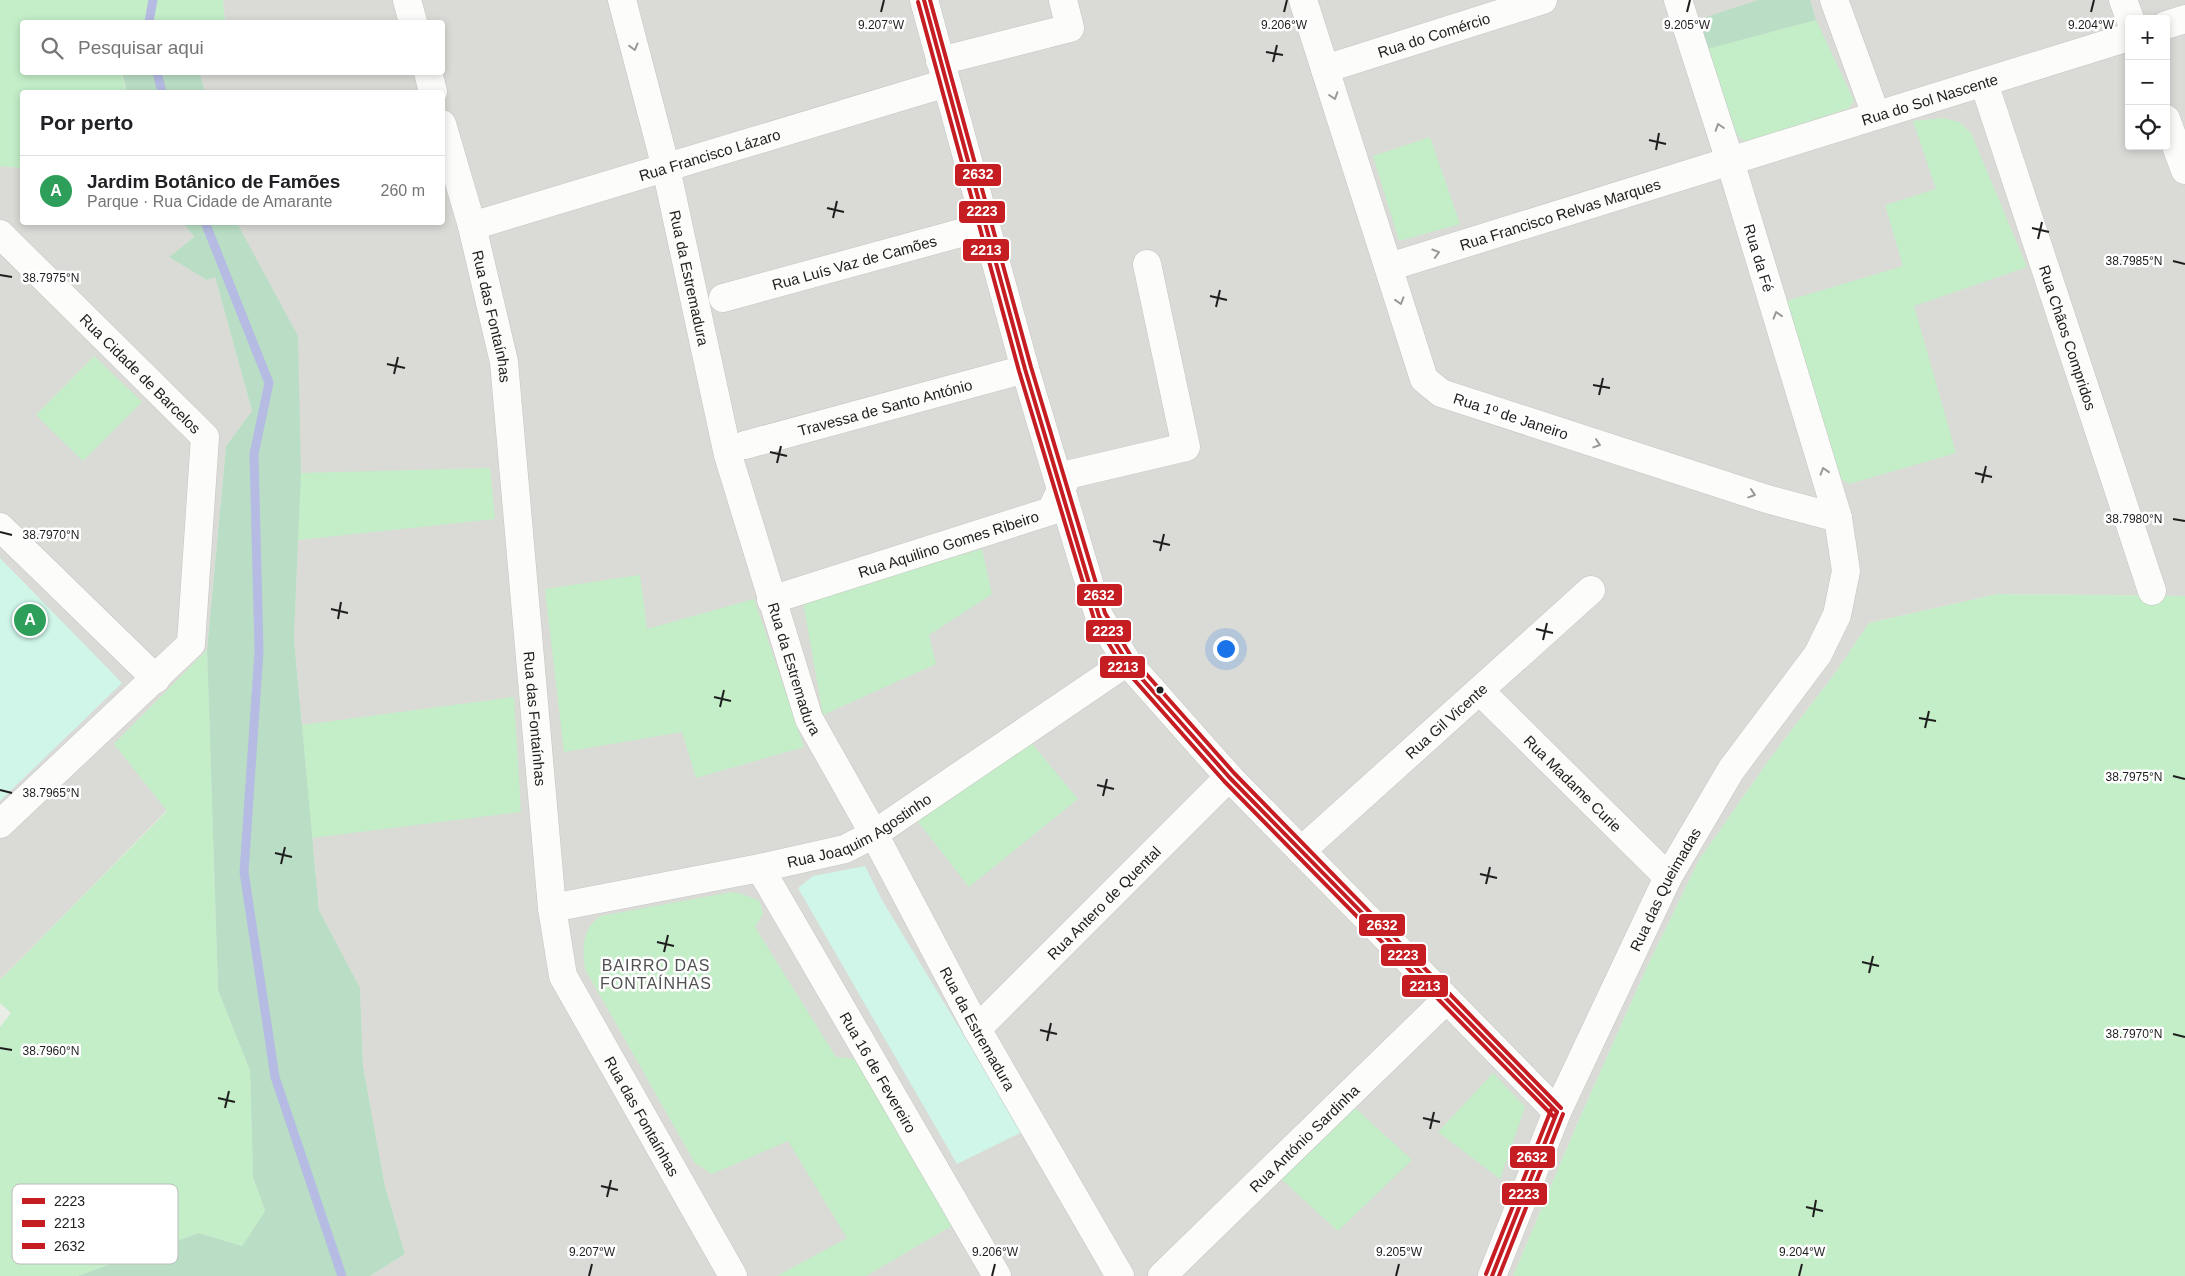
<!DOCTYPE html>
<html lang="pt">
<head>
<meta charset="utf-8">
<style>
  body { margin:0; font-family:Arial,sans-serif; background:#f6f6f6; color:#202124 }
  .controls { position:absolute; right:15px; top:15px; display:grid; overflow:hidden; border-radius:5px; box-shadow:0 2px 8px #0003 }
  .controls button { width:45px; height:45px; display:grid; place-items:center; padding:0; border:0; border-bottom:1px solid #e0e0e0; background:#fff; color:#202124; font:25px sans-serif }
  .you { position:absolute; left:1225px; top:648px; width:18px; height:18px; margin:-12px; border:4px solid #fff; border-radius:50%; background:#1a73e8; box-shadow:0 0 0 8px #1a73e833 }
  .badge { display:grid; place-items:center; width:32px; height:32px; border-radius:50%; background:#2563eb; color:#fff; font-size:16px; font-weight:700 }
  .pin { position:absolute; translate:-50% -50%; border:2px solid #fff; box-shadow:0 1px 5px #0006 }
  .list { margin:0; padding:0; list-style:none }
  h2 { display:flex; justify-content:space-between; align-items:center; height:65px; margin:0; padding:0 20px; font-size:21px }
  h2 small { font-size:16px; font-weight:400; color:#757577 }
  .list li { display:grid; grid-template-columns:32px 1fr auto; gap:15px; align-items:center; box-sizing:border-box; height:70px; padding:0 20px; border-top:1px solid #e0e0e0 }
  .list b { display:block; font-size:19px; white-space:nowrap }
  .list p { margin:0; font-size:16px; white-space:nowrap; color:#757577 }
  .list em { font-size:16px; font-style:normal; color:#757577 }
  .icon { flex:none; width:28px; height:28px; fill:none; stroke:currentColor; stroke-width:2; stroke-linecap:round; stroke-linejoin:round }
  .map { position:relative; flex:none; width:2185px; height:1276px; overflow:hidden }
  .search { position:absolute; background:#fff; box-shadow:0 2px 8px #0003; left:20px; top:20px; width:425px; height:55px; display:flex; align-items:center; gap:12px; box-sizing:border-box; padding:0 18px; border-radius:5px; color:#757577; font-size:19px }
  .panel { position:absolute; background:#fff; box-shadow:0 2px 8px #0003; left:20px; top:90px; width:425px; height:135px; border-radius:5px }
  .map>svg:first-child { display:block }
  .residential { fill:#dadbd7; fill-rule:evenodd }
  .grass { fill:#c3eec8 }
  .forest { fill:#badec5 }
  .park { fill:#d0f6ea }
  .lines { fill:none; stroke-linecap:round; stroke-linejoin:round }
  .stream { stroke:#b5bbe3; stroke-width:9 }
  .minor-casing { stroke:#c4c5c2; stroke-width:29 }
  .minor { stroke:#fcfcfb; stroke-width:28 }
  .bus-1-casing { stroke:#fff; stroke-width:8 }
  .bus-2-casing { stroke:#fff; stroke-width:8 }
  .bus-3-casing { stroke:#fff; stroke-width:8 }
  .bus-1 { stroke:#c61d23; stroke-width:4 }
  .bus-2 { stroke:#c61d23; stroke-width:4 }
  .bus-3 { stroke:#c61d23; stroke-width:4 }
  .oneway { stroke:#989898 }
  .ticks { fill:none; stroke:#1e1e1e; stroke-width:2 }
  .bus-dot { fill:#1e1e1e; stroke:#fff; stroke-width:2 }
  .labels { text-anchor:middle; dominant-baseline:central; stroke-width:5; stroke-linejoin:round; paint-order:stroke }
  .street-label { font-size:15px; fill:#1e1e1e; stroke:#fff }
  .neighbourhood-label { font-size:16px; letter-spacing:1px; fill:#515151; stroke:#fff }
  .key { fill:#fff; stroke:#bcbcbc; stroke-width:1 }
  .key-label { font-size:14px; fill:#1e1e1e }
  .ticks-label { font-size:12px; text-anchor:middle; fill:#1e1e1e; stroke:#fff; stroke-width:5; stroke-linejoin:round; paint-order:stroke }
  .line-badge { stroke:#fff; stroke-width:2 }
  .badge-label { font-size:14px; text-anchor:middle; font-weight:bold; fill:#fff }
</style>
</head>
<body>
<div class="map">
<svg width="2185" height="1276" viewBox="0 0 2185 1276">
  <rect width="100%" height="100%" fill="#eaece6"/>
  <g class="residential">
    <path d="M 223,0 L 2185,0 L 2185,596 L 1998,594 L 1869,623 L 1833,676 L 1774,753 L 1699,860 L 1646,969 L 1578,1122 L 1513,1276 L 370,1276 L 405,1254 L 385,1186 L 363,1066 L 360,989 L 319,910 L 294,639 L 301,473 L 237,223 L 442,222 L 442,92 L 205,92 L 200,73 L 442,72 L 442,22 L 225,22 ZM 2129,19 L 2166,19 L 2166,146 L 2129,146 Z"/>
    <path d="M 0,166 L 22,168 L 22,222 L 183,223 L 194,237 L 169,257 L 215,277 L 252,411 L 226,446 L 207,650 L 115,744 L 167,810 L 0,980 Z"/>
  </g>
  <g class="grass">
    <path d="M 0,0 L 223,0 L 225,22 L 22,22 L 22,72 L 121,73 L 127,92 L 22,92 L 22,168 L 0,166 Z"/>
    <path d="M 1816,20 L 1854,101 L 1849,108 L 1745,142 L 1737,135 L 1707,49 Z"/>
    <path d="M 1944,118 L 1959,122 L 1971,133 L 2027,267 L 1914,306 L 1956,453 L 1849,484 L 1840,478 L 1786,301 L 1903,266 L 1885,205 L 1936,189 L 1913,121 Z"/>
    <path d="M 1430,137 L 1460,224 L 1399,241 L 1373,156 Z"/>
    <path d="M 94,356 L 142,402 L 83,461 L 36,415 Z"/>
    <path d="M 490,468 L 495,519 L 298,540 L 301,473 Z"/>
    <path d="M 982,549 L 992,594 L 929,635 L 936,664 L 823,715 L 803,602 Z"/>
    <path d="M 640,575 L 647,629 L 754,599 L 804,747 L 696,778 L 682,732 L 564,752 L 545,589 Z"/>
    <path d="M 1998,594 L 2185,596 L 2185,1276 L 1513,1276 L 1578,1122 L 1646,969 L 1699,860 L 1774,753 L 1833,676 L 1869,623 Z"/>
    <path d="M 207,650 L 218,990 L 250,1071 L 253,1177 L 265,1211 L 242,1246 L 199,1233 L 77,1276 L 0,1276 L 0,1027 L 11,1013 L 0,1003 L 0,980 L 167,811 L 114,744 Z"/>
    <path d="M 514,697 L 521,812 L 312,838 L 302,725 Z"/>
    <path d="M 1029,740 L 1078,799 L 969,887 L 915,818 Z"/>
    <path d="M 732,892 L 742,894 L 760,901 L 763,914 L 755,927 L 836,1057 L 855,1059 L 955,1224 L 866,1276 L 777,1276 L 847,1238 L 788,1141 L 712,1174 L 695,1163 L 585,969 C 582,949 582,927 601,916 Z"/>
    <path d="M 1493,1073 L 1525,1107 L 1500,1179 L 1438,1132 Z"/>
    <path d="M 1354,1107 L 1412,1160 L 1338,1231 L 1281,1179 Z"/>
  </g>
  <g class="forest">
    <path d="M 1758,0 L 1810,0 L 1816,20 L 1707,49 L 1700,19 Z"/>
    <path d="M 122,73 L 200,73 L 205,92 L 127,92 Z"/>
    <path d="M 183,223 L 237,223 L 298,336 L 301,473 L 294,639 L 319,910 L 360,988 L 363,1066 L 385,1186 L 405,1254 L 370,1276 L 77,1276 L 199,1233 L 242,1246 L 265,1211 L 253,1177 L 250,1071 L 218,990 L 207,650 L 226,446 L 252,411 L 215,277 L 207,280 L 169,257 L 194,237 Z"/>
  </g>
  <g class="park">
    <path d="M 0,558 L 122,683 L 0,801 Z"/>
    <path d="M 865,866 L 882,900 L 1022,1132 L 957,1164 L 798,888 L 813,876 Z"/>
  </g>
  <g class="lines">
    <g class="stream">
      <path d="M 149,22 L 153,0"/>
      <path d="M 157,72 L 162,92"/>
      <path d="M 205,222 L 269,383 L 254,454 L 259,651 L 244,872 L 275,1077 L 342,1276"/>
    </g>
    <defs>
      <g id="minor">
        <path d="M 407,0 L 413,22"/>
        <path id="s1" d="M 622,0 L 666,168 L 728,455 L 809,719 L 874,834 L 977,1029 L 1120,1276"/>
        <path d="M 924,0 L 1025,369 L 1099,616 L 1127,662 L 1229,777 L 1557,1112"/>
        <path d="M 1303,0 L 1424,379 L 1441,393 L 1767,499 L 1838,518"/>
        <path d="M 1834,0 L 1876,115"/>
        <path d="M 2123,0 L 2130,19"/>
        <path d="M 2166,25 L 2185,19"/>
        <path d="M 940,61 L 1070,28 L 1063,0"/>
        <path id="s2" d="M 1325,69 L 1543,0"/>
        <path d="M 428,72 L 433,92"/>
        <path id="s3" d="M 1984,83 L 2152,591"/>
        <path d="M 2166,119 L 2185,170"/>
        <path id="s4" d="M 442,124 L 472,226 L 504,362 L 552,908 L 563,976 L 733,1276"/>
        <path id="s5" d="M 472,226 L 946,83"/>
        <path id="s6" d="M 0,234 L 205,437 L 191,644 L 0,824"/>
        <path id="s7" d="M 1389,267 L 2129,37"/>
        <path id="s8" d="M 723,298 L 986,226"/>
        <path id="s9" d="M 745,445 L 1025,369"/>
        <path d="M 0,527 L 156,679"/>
        <path id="s10" d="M 771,600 L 1051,511 L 1066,479 L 1071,474 L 1186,447 L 1147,264"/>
        <path id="s11" d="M 1480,691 L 1668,877"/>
        <path id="s12" d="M 1301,851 L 1591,590"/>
        <path id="s13" d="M 760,868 L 997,1276"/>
        <path id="s14" d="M 552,908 L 760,868 L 845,849 L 874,834 L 1127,662"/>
        <path id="s15" d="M 977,1029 L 1229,777"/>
        <path id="s16" d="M 1162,1276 L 1446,1000"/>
        <path id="s17" d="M 1492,1276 L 1557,1112 L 1668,877 L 1731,770 L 1818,654 L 1837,615 L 1846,571 L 1838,518 L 1730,161 L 1678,0"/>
      </g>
    </defs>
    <use href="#minor" class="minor-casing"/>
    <use href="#minor" class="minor"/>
    <defs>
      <g id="bus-1">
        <path d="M 924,0 L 1025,369 L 1099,616 L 1127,662 L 1229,777 L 1557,1112"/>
        <path d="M 1492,1276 L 1557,1112"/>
      </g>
      <g id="bus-2">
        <path d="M 918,2 L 1019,371 L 1094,619 L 1122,666 L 1224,781 L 1553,1116"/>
        <path d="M 1499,1276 L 1563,1114"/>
      </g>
      <g id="bus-3">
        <path d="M 930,0 L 1031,367 L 1105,613 L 1132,658 L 1234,773 L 1561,1108"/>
        <path d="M 1486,1274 L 1551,1110"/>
      </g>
    </defs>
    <use href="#bus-1" class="bus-1-casing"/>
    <use href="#bus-2" class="bus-2-casing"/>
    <use href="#bus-3" class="bus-3-casing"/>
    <use href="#bus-1" class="bus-1"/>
    <use href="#bus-2" class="bus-2"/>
    <use href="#bus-3" class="bus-3"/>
  </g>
  <defs><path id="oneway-chevron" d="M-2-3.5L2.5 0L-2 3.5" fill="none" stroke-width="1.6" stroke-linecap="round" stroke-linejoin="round" transform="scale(1.25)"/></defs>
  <g class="oneway">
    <use href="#oneway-chevron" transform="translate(634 47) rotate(75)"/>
    <use href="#oneway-chevron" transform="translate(1334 96) rotate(72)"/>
    <use href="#oneway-chevron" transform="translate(1719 127) rotate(-108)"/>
    <use href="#oneway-chevron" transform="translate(1436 253) rotate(-17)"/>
    <use href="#oneway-chevron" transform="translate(1400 301) rotate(73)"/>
    <use href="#oneway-chevron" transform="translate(1777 315) rotate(-107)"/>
    <use href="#oneway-chevron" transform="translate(1597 444) rotate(18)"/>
    <use href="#oneway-chevron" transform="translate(1824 471) rotate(-107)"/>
    <use href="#oneway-chevron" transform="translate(1752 494) rotate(18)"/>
  </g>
  <path class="ticks" d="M 881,12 L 884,0M 1284,12 L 1287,0M 1687,12 L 1690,0M 2091,12 L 2094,0M 1266,52 L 1283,55M 1273,62 L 1277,45M 1649,140 L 1666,144M 1656,150 L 1659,133M 827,208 L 844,212M 833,218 L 837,201M 2032,228 L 2049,232M 2038,239 L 2042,222M 2173,261 L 2185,264M 0,275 L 12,277M 1210,296 L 1227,300M 1216,307 L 1220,290M 387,364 L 405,368M 394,374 L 398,357M 1593,385 L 1610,388M 1599,395 L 1603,378M 770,452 L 787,456M 777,463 L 781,446M 1975,473 L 1992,477M 1982,483 L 1986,466M 2173,519 L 2185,521M 0,532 L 12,535M 1153,541 L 1170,545M 1160,551 L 1164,534M 331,609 L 348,613M 338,619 L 341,602M 1536,629 L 1553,633M 1543,640 L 1547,623M 714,697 L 731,701M 720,707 L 724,690M 1919,718 L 1936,721M 1925,728 L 1929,711M 2173,776 L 2185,779M 1097,785 L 1114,789M 0,790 L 12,793M 1103,796 L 1107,779M 275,853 L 292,857M 281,864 L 285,847M 1480,874 L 1497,878M 1486,884 L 1490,867M 657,942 L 674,946M 664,952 L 668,935M 1862,962 L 1879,966M 1869,973 L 1873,956M 1040,1030 L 1057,1034M 2173,1034 L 2185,1037M 1047,1041 L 1051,1023M 0,1048 L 12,1050M 218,1098 L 235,1102M 225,1108 L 229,1091M 1423,1118 L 1440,1122M 1430,1129 L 1434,1112M 601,1186 L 618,1190M 607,1197 L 611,1180M 1806,1207 L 1823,1211M 1813,1217 L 1816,1200M 589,1276 L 592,1264M 992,1276 L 995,1264M 1396,1276 L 1399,1264M 1799,1276 L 1802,1264"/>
  <circle class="bus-dot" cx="1160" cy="690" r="4.5"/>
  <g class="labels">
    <g class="street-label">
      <text stroke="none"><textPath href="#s2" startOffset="114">Rua do Comércio</textPath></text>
      <text stroke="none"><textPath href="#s7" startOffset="566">Rua do Sol Nascente</textPath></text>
      <text stroke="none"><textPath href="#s5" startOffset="248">Rua Francisco Lázaro</textPath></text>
      <text stroke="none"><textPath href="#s7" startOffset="179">Rua Francisco Relvas Marques</textPath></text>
      <text transform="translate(1759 258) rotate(73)">Rua da Fé</text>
      <text stroke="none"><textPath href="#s8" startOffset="136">Rua Luís Vaz de Camões</textPath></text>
      <text stroke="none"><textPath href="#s1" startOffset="286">Rua da Estremadura</textPath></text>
      <text stroke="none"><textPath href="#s4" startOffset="199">Rua das Fontaínhas</textPath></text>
      <text stroke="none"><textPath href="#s3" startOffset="268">Rua Chãos Compridos</textPath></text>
      <text stroke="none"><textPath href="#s6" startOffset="198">Rua Cidade de Barcelos</textPath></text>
      <text stroke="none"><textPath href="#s9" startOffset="145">Travessa de Santo António</textPath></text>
      <text transform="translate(1511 416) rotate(18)">Rua 1º de Janeiro</text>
      <text stroke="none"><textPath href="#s10" startOffset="186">Rua Aquilino Gomes Ribeiro</textPath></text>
      <text stroke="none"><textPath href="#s1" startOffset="691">Rua da Estremadura</textPath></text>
      <text stroke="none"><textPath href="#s4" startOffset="604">Rua das Fontaínhas</textPath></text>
      <text stroke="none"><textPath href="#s12" startOffset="195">Rua Gil Vicente</textPath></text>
      <text stroke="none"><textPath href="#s11" startOffset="131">Rua Madame Curie</textPath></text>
      <text stroke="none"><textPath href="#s14" startOffset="319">Rua Joaquim Agostinho</textPath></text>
      <text stroke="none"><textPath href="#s17" startOffset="424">Rua das Queimadas</textPath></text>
      <text stroke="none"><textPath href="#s15" startOffset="179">Rua Antero de Quental</textPath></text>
      <text stroke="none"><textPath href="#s1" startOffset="1096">Rua da Estremadura</textPath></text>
      <text stroke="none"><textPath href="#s13" startOffset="236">Rua 16 de Fevereiro</textPath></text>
      <text stroke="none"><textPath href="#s4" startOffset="1024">Rua das Fontaínhas</textPath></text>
      <text stroke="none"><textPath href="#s16" startOffset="198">Rua António Sardinha</textPath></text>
    </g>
    <g class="neighbourhood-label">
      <text x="656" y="965">BAIRRO DAS<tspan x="656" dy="18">FONTAÍNHAS</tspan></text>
    </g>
  </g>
  <rect x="12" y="1184" width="166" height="80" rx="8" class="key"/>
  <rect x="22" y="1198" width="23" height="6" fill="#c61d23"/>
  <rect x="22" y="1220" width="23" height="7" fill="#c61d23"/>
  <rect x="22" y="1243" width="23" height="6" fill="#c61d23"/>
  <g class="key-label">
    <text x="54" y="1206">2223</text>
    <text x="54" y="1228">2213</text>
    <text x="54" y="1251">2632</text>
  </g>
  <g class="ticks-label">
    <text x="881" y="29">9.207°W</text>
    <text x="1284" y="29">9.206°W</text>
    <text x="1687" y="29">9.205°W</text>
    <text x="2091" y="29">9.204°W</text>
    <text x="2134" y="265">38.7985°N</text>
    <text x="51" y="282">38.7975°N</text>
    <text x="2134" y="523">38.7980°N</text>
    <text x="51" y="539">38.7970°N</text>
    <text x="2134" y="781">38.7975°N</text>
    <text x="51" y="797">38.7965°N</text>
    <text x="2134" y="1038">38.7970°N</text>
    <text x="51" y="1055">38.7960°N</text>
    <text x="592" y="1256">9.207°W</text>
    <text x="995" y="1256">9.206°W</text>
    <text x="1399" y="1256">9.205°W</text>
    <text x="1802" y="1256">9.204°W</text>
  </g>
  <g class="line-badge">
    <rect x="954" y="163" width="48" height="24" rx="5" fill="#c61d23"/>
    <rect x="958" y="200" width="48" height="24" rx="5" fill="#c61d23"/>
    <rect x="962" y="238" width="48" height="24" rx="5" fill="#c61d23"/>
    <rect x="1076" y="583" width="47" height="24" rx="5" fill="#c61d23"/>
    <rect x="1085" y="619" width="47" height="24" rx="5" fill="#c61d23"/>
    <rect x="1099" y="655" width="47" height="24" rx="5" fill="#c61d23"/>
    <rect x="1358" y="913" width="48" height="24" rx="5" fill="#c61d23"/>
    <rect x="1380" y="943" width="47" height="24" rx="5" fill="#c61d23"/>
    <rect x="1401" y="974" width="48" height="24" rx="5" fill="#c61d23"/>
    <rect x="1509" y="1145" width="47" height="24" rx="5" fill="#c61d23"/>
    <rect x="1501" y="1182" width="47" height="24" rx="5" fill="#c61d23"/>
  </g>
  <g class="badge-label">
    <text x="978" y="179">2632</text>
    <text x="982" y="216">2223</text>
    <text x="986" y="255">2213</text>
    <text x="1099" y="600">2632</text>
    <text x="1108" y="636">2223</text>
    <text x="1123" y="672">2213</text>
    <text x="1382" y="930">2632</text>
    <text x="1403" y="960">2223</text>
    <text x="1425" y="991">2213</text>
    <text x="1532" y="1162">2632</text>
    <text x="1524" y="1199">2223</text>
  </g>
</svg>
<div class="controls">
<button>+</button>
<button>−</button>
<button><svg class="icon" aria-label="locate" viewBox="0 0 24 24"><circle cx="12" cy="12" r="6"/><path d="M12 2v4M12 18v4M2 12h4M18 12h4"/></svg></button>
</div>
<div class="you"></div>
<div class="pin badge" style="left:30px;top:620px;background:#2e9e5b">A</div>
<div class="search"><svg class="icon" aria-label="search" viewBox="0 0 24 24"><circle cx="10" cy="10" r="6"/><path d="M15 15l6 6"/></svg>Pesquisar aqui</div>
<section class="panel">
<h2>Por perto<small></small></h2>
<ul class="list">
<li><span class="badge" style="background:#2e9e5b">A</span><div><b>Jardim Botânico de Famões</b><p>Parque · Rua Cidade de Amarante</p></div><em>260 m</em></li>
</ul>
</section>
</div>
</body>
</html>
